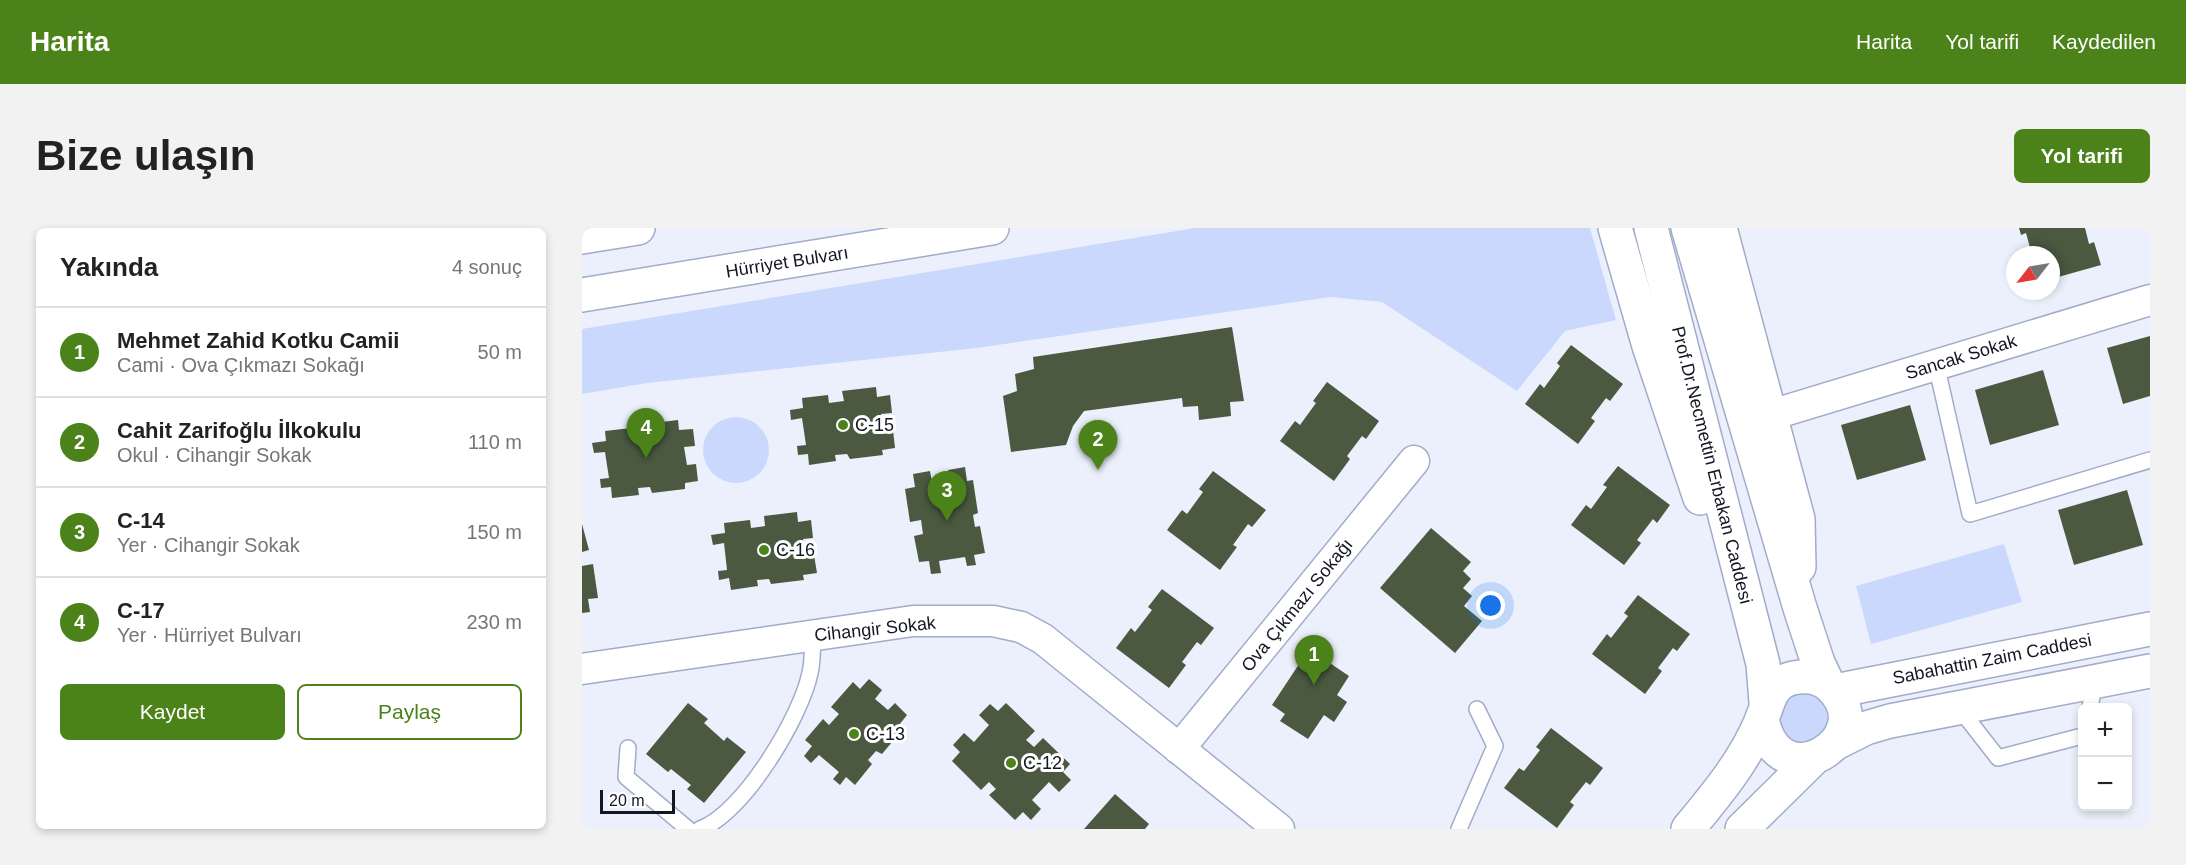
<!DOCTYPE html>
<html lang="tr">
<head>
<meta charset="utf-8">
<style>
  body { margin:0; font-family:Helvetica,sans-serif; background:#f2f2f2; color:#222 }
  .controls { position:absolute; right:18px; bottom:18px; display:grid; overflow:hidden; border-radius:9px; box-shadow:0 3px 9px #0003 }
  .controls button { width:54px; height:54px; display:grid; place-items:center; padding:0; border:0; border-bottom:2px solid #e0e0e0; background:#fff; color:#222; font:30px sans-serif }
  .compass { position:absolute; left:1424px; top:18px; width:54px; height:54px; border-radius:50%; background:#fff; box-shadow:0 3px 9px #0003; rotate:239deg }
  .scale { position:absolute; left:18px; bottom:15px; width:75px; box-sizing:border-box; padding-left:6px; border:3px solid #131722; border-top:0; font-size:16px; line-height:21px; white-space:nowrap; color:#131722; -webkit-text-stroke:4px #fff; paint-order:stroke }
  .you { position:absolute; left:909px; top:378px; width:21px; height:21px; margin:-15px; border:4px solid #fff; border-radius:50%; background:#1a73e8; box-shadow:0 0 0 9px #1a73e833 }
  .badge { display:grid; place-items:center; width:39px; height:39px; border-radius:50%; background:#4b8219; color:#fff; font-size:20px; font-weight:700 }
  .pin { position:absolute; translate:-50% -50px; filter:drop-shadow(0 2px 3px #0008) }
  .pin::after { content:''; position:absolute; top:32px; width:21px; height:18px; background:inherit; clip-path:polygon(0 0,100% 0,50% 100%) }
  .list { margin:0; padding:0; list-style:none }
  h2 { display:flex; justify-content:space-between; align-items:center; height:78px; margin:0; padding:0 24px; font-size:26px }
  h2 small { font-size:20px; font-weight:400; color:#767676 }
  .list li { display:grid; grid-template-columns:39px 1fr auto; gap:18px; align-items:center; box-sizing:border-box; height:90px; padding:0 24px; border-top:2px solid #e0e0e0 }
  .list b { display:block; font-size:22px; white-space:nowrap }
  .list p { margin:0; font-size:20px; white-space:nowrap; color:#767676 }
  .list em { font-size:20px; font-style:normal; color:#767676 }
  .actions { display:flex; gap:12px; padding:18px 24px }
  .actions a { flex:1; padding:14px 0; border:2px solid #4b8219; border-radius:9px; text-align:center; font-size:21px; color:#4b8219 }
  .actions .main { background:#4b8219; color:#fff }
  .map { position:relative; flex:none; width:1568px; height:601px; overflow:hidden; border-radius:9px }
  header { display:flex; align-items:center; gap:36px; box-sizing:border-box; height:84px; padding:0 30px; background:#4b8219; color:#fff }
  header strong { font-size:28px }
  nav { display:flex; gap:33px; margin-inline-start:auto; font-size:21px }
  .intro { display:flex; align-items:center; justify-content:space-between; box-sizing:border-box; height:144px; padding:0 36px }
  h1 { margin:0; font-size:42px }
  .button { padding:15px 27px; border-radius:9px; background:#4b8219; color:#fff; font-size:21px; font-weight:700 }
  main { display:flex; gap:36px; padding:0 36px }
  aside { flex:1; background:#fff; border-radius:9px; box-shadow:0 3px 9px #0003 }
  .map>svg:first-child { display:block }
  .green { fill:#cad8fd }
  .building { fill:#4a5940 }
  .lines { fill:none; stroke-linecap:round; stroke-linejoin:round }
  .service-casing { stroke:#a1acc9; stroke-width:18 }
  .minor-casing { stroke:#a1acc9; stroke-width:33 }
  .secondary-casing { stroke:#a1acc9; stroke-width:36 }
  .primary-casing { stroke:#a1acc9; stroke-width:36 }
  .service { stroke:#fff; stroke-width:15 }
  .minor { stroke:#fff; stroke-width:30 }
  .secondary { stroke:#fff; stroke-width:33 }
  .primary { stroke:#fff; stroke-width:33 }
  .poi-dot { fill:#4b8219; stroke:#fff; stroke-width:2 }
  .labels { text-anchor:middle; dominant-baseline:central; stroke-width:6; stroke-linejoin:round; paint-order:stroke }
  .street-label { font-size:18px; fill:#131722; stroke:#fff }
  .poi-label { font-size:18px; fill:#131722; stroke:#fff; text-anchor:start }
</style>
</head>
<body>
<header>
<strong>Harita</strong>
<nav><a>Harita</a><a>Yol tarifi</a><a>Kaydedilen</a></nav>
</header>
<div class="intro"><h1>Bize ulaşın</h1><a class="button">Yol tarifi</a></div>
<main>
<aside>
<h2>Yakında<small>4 sonuç</small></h2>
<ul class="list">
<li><span class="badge">1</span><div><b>Mehmet Zahid Kotku Camii</b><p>Cami · Ova Çıkmazı Sokağı</p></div><em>50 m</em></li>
<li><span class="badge">2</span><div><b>Cahit Zarifoğlu İlkokulu</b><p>Okul · Cihangir Sokak</p></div><em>110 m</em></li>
<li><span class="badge">3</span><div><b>C-14</b><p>Yer · Cihangir Sokak</p></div><em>150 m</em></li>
<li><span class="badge">4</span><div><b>C-17</b><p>Yer · Hürriyet Bulvarı</p></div><em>230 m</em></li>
</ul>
<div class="actions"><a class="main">Kaydet</a><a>Paylaş</a></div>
</aside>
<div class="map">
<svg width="1568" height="601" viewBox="0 0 1568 601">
  <rect width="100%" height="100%" fill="#ebf0fc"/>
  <g class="green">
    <path d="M 613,0 L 1008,0 L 1034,92 L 983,103 L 935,163 L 800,74 L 748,69 L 395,120 L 65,155 L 0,166 L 0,101 Z"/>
    <circle cx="154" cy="222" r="33"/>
    <path d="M 1422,316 L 1440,374 L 1289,416 L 1274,358 Z"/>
    <circle cx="1220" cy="490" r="25"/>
  </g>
  <g class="building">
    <path d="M 1437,0 L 1503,0 L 1507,16 L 1512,14 L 1519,37 L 1469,51 L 1469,27 L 1450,27 L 1444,5 L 1439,7 Z"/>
    <path d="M 650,99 L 662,173 L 648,174 L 649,188 L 617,192 L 616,178 L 601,179 L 600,170 L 502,183 L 491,198 L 484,217 L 429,224 L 421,168 L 435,163 L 433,146 L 452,141 L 451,129 Z"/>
    <path d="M 1568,108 L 1568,168 L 1541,176 L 1525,120 Z"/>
    <path d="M 989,117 L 1041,156 L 1028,173 L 1024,170 L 1009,190 L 1013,193 L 996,216 L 943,176 L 958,156 L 962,160 L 978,138 L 975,135 Z"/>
    <path d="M 1461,142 L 1477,197 L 1408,217 L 1393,162 Z"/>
    <path d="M 745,154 L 797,193 L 784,211 L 780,208 L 765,228 L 768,231 L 752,253 L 698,213 L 713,193 L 718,197 L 734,175 L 731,173 Z"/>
    <path d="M 294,159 L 295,169 L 308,167 L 310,185 L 299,186 L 301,203 L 311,202 L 313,220 L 300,222 L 301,227 L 268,231 L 265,226 L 253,227 L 254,233 L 227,237 L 226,226 L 216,227 L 215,218 L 224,217 L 220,190 L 209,192 L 208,182 L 221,180 L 220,170 L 246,167 L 247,175 L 262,173 L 260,163 Z"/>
    <path d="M 1328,177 L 1344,232 L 1275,252 L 1259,197 Z"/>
    <path d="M 96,192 L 97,202 L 111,201 L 113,218 L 102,219 L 105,237 L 114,236 L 116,253 L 103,255 L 103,261 L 70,265 L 68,259 L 56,260 L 57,267 L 30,270 L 29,259 L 19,260 L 18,251 L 27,250 L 23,224 L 12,225 L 10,215 L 24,213 L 23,203 L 49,200 L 50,208 L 64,207 L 63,196 Z"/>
    <path d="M 1036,238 L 1088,277 L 1075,295 L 1071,291 L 1055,312 L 1059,315 L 1042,337 L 989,297 L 1004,277 L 1009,281 L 1025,259 L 1021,257 Z"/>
    <path d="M 383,239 L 385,253 L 391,252 L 396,285 L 391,287 L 393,299 L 398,298 L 403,325 L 392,327 L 394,337 L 385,338 L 383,329 L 357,333 L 359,345 L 349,346 L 347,333 L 337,334 L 332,308 L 341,306 L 339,292 L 328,294 L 323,261 L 333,259 L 331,246 L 348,243 L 350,254 L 367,251 L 366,242 Z"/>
    <path d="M 631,243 L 684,282 L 670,299 L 666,296 L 651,317 L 655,319 L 638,342 L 585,302 L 600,282 L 605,286 L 621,264 L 617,261 Z"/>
    <path d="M 1545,262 L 1561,317 L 1492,337 L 1476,282 Z"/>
    <path d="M 215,284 L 216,294 L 229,292 L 231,310 L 221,311 L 223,329 L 232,327 L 235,345 L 221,347 L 222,352 L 189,356 L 187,351 L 175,352 L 176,358 L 149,362 L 147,350 L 137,352 L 136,343 L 145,342 L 142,315 L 131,317 L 129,307 L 143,305 L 142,295 L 168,292 L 169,300 L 183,298 L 182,288 Z"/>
    <path d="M 0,296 L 7,322 L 0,324 Z"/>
    <path d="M 849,300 L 889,334 L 881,343 L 889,351 L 881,360 L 890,368 L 882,378 L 900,393 L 873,425 L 798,360 Z"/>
    <path d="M 11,336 L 16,370 L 6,371 L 8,384 L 0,385 L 0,338 Z"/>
    <path d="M 580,361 L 632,400 L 619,417 L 615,414 L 600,434 L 604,437 L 587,460 L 534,420 L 549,400 L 553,404 L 570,382 L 566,379 Z"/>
    <path d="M 1056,367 L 1108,406 L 1095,423 L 1091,420 L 1076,440 L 1080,443 L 1063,466 L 1010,426 L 1025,406 L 1029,410 L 1046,388 L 1042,385 Z"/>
    <path d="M 727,421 L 767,448 L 755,467 L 765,474 L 752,494 L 742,487 L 726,511 L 698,493 L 703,486 L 690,477 Z"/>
    <path d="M 287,451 L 300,462 L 293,471 L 306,482 L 313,475 L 325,487 L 317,497 L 321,501 L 300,526 L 294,523 L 286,532 L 290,536 L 273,557 L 264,549 L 258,557 L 251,551 L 257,544 L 237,527 L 229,535 L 222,528 L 230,518 L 223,512 L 241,491 L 247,497 L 257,486 L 249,479 L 271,454 L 278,461 Z"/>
    <path d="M 106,475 L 126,491 L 122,495 L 142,513 L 145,509 L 164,524 L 122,575 L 105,561 L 109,557 L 89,541 L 86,544 L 64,526 Z"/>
    <path d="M 424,475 L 453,503 L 444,512 L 452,519 L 461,510 L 488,536 L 481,544 L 489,552 L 477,564 L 467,554 L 450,572 L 459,581 L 449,592 L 441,584 L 433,592 L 407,567 L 414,561 L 407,554 L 399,562 L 370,533 L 378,524 L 371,517 L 382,505 L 392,514 L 407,497 L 397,487 L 408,476 L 416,483 Z"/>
    <path d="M 969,500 L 1021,540 L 1008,557 L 1004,554 L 988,574 L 992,577 L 975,600 L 922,560 L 937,540 L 942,543 L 958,522 L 954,519 Z"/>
    <path d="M 533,566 L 567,596 L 563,601 L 502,601 Z"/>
  </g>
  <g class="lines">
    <defs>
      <g id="service">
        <path d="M 1354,136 L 1388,286 L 1568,232"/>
        <path d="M 1508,479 L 1513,454"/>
        <path d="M 1377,480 L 1416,530 L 1500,508"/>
        <path d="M 46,520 L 44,549 L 106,601"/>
        <path d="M 118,601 C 161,586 219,489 228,445 C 231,433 230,420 231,408"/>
        <path d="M 877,601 L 913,518 L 895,481"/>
      </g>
      <g id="minor">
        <path d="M 1189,187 L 1568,72"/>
        <path d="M 0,441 L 331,393 L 411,393 L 439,399 L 461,411 L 697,601"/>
        <path d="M 597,521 L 832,233"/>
      </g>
      <g id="secondary">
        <path d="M 1253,463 L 1568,401"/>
        <path d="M 1256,514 L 1284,500 L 1308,493 L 1568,443"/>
        <path d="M 1106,601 C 1134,567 1163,533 1180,491 C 1187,473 1189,455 1211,450 C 1225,447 1239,449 1249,459 C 1301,509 1196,576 1180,490"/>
        <path d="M 1160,601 L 1231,531"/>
      </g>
      <g id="primary">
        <path d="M 1033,0 L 1067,118 L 1118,270"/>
        <path d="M 1069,0 L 1181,436 L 1184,474"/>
        <path d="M 1106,0 L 1218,380 L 1236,435 L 1246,456"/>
        <path d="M 1138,0 L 1216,291 L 1217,339"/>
        <path d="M 0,9 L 56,0"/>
        <path d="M 0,67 L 410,0"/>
      </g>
    </defs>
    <use href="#service" class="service-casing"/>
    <use href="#minor" class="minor-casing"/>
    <use href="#secondary" class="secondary-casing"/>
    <use href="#primary" class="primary-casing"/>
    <use href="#service" class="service"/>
    <use href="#minor" class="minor"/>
    <use href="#secondary" class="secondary"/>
    <use href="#primary" class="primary"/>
  </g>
  <g class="poi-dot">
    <circle cx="261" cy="197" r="6"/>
    <circle cx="182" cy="322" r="6"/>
    <circle cx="272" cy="506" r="6"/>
    <circle cx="429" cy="535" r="6"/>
  </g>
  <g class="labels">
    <g class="street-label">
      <text transform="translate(205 34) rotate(-9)">Hürriyet Bulvarı</text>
      <text transform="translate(1379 129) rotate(-17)">Sancak Sokak</text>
      <text transform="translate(1130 237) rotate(76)">Prof.Dr.Necmettin Erbakan Caddesi</text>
      <text transform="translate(715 377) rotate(-51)">Ova Çıkmazı Sokağı</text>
      <text transform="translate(293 401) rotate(-6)">Cihangir Sokak</text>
      <text transform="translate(1410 431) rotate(-11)">Sabahattin Zaim Caddesi</text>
    </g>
    <g class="poi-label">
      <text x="273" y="197">C-15</text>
      <text x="194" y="322">C-16</text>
      <text x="284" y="506">C-13</text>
      <text x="441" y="535">C-12</text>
    </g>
  </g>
</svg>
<div class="controls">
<button>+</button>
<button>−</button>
</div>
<svg class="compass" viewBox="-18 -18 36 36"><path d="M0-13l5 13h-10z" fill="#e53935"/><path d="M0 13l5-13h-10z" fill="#767676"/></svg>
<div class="scale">20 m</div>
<div class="you"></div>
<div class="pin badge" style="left:732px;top:457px">1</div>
<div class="pin badge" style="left:516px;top:242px">2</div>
<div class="pin badge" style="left:365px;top:293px">3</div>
<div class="pin badge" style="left:64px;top:230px">4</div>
</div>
</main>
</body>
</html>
